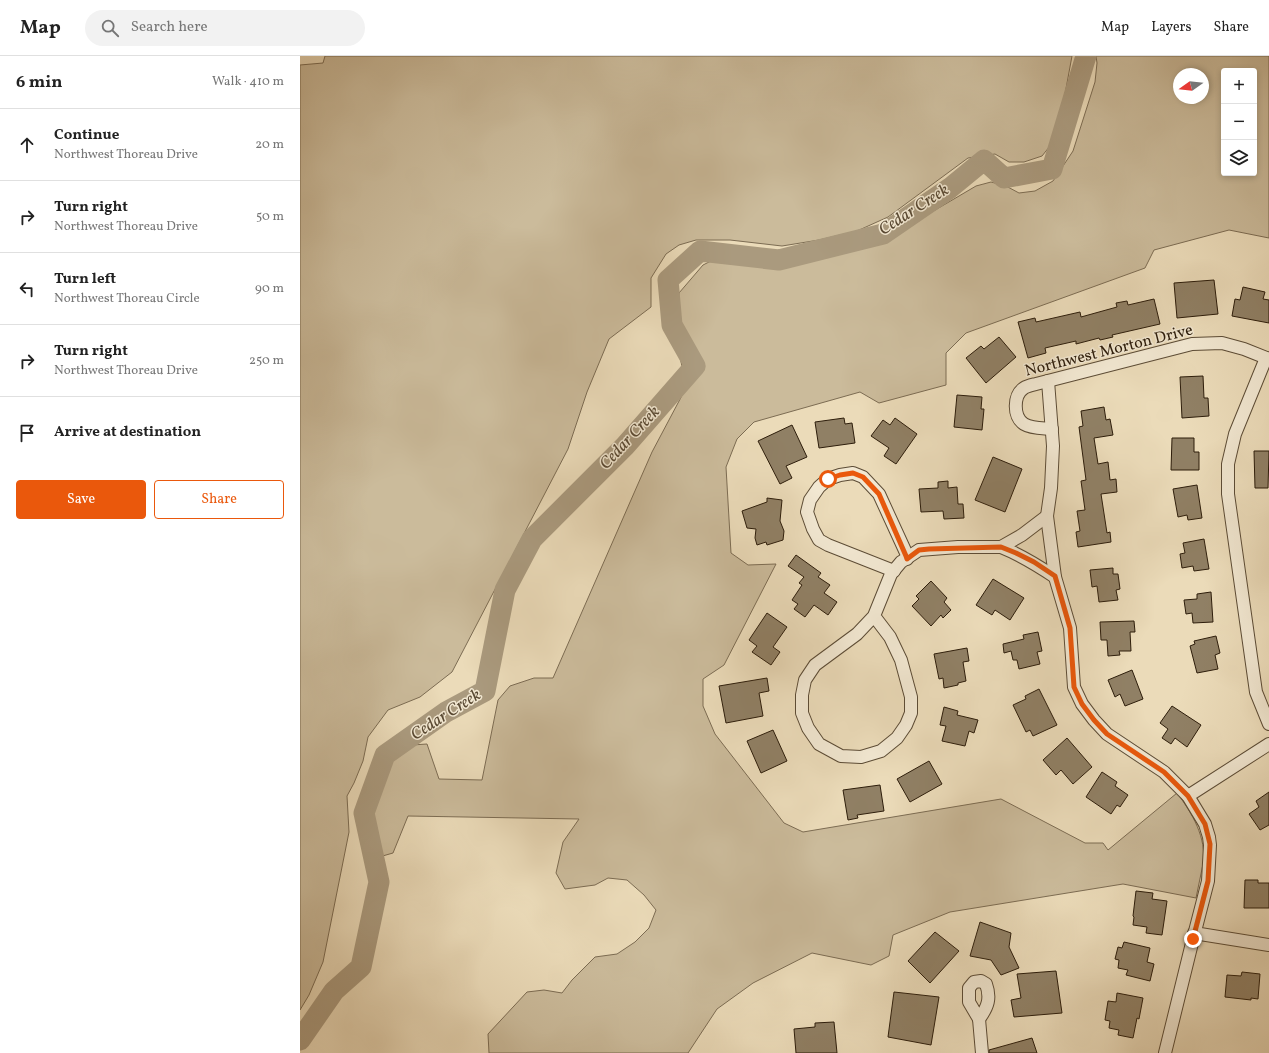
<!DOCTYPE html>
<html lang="en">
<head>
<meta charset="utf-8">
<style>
  body { margin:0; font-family:Vollkorn,serif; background:#f2f2f2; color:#222 }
  .controls { position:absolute; right:12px; top:12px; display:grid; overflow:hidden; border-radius:4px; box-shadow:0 2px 6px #0003 }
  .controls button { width:36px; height:36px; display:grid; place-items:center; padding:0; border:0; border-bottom:1px solid #e0e0e0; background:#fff; color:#222; font:20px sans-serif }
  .compass { position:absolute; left:873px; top:12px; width:36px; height:36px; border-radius:50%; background:#fff; box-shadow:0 2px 6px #0003; rotate:255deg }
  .stop { position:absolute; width:12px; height:12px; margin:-9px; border:3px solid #ea580c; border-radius:50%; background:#fff }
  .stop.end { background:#ea580c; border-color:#fff; box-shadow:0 1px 4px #0008 }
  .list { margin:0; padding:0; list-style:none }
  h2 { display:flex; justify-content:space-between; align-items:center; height:52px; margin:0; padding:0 16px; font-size:17px }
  h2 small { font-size:13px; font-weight:400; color:#767676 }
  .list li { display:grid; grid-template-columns:26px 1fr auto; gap:12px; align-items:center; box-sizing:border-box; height:72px; padding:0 16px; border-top:1px solid #e0e0e0 }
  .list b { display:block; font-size:15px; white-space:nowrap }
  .list p { margin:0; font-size:13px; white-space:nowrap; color:#767676 }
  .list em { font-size:13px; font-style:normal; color:#767676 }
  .actions { display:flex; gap:8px; padding:12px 16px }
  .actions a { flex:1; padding:9px 0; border:1px solid #ea580c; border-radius:4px; text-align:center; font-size:14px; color:#ea580c }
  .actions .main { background:#ea580c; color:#fff }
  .icon { flex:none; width:22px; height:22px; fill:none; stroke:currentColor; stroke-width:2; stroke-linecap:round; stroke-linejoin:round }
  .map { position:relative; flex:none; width:969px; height:997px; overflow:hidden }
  header { display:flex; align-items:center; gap:24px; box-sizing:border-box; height:56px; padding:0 20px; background:#fff; border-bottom:1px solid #e0e0e0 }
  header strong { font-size:19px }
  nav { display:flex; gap:22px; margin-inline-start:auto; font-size:14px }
  .search { width:280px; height:36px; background:#f2f2f2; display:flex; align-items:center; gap:10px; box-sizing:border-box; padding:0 14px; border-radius:22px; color:#767676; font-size:15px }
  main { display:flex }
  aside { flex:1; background:#fff }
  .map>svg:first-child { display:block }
  .green { fill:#cbbb9b; stroke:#7c6c53; fill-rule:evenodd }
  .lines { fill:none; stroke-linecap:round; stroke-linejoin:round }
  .river { stroke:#aa9a7e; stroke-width:21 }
  .building { fill:#908065; stroke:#2d1d0b }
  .minor-casing { stroke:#5c4c36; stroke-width:14 }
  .minor { stroke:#f2e8d2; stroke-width:12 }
  .route { stroke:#ea580c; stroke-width:5 }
  .labels { text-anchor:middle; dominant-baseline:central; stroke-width:3; stroke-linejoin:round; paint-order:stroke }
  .street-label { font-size:16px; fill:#2d1d0b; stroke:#f2e8d2 }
  .water-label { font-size:17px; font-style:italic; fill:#594933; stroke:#f2e8d2 }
</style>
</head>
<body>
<header>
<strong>Map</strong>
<div class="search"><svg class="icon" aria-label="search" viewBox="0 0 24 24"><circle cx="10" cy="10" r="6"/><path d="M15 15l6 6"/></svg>Search here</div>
<nav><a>Map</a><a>Layers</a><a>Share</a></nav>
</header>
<main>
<aside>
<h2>6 min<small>Walk · 410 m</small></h2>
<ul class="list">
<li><svg class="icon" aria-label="ahead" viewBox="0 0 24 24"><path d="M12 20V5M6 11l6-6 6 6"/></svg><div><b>Continue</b><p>Northwest Thoreau Drive</p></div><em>20 m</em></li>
<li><svg class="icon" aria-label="right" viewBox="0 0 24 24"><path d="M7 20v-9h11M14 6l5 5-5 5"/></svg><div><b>Turn right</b><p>Northwest Thoreau Drive</p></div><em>50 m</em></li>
<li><svg class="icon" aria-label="left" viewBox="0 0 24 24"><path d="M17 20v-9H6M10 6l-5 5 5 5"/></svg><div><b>Turn left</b><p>Northwest Thoreau Circle</p></div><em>90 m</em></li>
<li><svg class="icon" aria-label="right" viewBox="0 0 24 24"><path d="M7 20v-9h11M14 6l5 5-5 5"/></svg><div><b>Turn right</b><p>Northwest Thoreau Drive</p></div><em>250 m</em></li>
<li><svg class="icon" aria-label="arrive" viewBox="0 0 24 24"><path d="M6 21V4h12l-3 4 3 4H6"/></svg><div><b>Arrive at destination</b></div></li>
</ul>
<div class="actions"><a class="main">Save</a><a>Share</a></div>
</aside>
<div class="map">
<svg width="969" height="997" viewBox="0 0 969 997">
  <rect width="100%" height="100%" fill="#ebdbb9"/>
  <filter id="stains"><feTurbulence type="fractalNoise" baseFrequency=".005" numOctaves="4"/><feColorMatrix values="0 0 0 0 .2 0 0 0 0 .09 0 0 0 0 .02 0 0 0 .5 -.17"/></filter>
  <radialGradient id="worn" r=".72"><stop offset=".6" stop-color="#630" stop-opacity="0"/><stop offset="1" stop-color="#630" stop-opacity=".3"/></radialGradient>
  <g class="green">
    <path d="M 25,0 L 772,0 L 765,38 L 750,90 L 742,100 L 724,106 L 709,106 L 695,98 L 668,102 L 588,161 L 557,175 L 519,184 L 482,190 L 430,184 L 396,184 L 379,189 L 366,198 L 351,222 L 351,251 L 309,283 L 287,336 L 268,393 L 152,616 L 120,641 L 88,654 L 68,681 L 63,705 L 54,727 L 47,740 L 49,776 L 23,906 L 9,939 L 0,954 L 0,9 L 23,7 Z"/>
    <path d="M 796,0 L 969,0 L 969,182 L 929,174 L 854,194 L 845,212 L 666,277 L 646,297 L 646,329 L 579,347 L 560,336 L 454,366 L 437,383 L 426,411 L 431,497 L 448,509 L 476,508 L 424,609 L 403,623 L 403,650 L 415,678 L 484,767 L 503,776 L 701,743 L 785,787 L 803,787 L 808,794 L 877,737 C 892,757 907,782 903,808 C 901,819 898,831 896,842 L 823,828 L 650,856 L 593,879 L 589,900 L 571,909 L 512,897 L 453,927 L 417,953 L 388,997 L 189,997 L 188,978 L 227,936 L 244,934 L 262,937 L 272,924 L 295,901 L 317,898 L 335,886 L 349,872 L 356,854 L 344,839 L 327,824 L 308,822 L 295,829 L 265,833 L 256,817 L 263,786 L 279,763 L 108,760 L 93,797 L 79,801 L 72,758 L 78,727 L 91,705 L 100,696 L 112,689 L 127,688 L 139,723 L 182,724 L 198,644 L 210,630 L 234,622 L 253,622 L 352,396 L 387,330 L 381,306 L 376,259 L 379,237 L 403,209 L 415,203 L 477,210 L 544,195 L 586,183 L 676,130 L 691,126 L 706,130 L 719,137 L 735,135 L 753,125 L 773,95 L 795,26 L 797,7 ZM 924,15 L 954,15 L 954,117 L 924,117 ZM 879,18 L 903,18 L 903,42 L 879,42 Z"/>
  </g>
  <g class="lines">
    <path class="river" d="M 0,984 L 34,935 L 61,911 L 79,826 L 64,757 L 85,699 L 146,656 L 185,635 L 205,534 L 232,483 L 325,390 L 395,310 L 372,269 L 368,224 L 400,195 L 479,204 L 583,178 L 650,132 L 684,104 L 704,122 L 752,113 L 786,0"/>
  </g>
  <g class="building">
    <path d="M 914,224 L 918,258 L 877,262 L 874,227 Z"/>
    <path d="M 943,231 L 965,236 L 963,243 L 969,244 L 969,267 L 932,260 L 935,243 L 940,244 Z"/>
    <path d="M 854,243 L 860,268 L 812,279 L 813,281 L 800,284 L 799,282 L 776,288 L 776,285 L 745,292 L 746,297 L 728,302 L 718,266 L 735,262 L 736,266 L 780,256 L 781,261 L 817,251 L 816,247 L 827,245 L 828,249 Z"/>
    <path d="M 699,281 L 716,301 L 686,327 L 666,302 L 681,290 L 684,293 Z"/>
    <path d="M 903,320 L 904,342 L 908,342 L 909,360 L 882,362 L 880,321 Z"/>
    <path d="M 657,339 L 682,341 L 681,353 L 684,353 L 682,374 L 654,371 Z"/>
    <path d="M 804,351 L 806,364 L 810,363 L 813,379 L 794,382 L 798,408 L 808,406 L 810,424 L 816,423 L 817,436 L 801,438 L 807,477 L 810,476 L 811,486 L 778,491 L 776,476 L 780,475 L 777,455 L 785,454 L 781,425 L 786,424 L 779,371 L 783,370 L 781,355 Z"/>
    <path d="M 544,362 L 545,368 L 552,367 L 555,387 L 519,392 L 515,366 Z"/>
    <path d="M 595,362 L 617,378 L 596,408 L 584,400 L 589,392 L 571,380 L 583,364 L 590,369 Z"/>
    <path d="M 492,369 L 507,401 L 486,410 L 492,422 L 480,428 L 458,385 Z"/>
    <path d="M 872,382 L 894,382 L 894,396 L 899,396 L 899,414 L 871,414 Z"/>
    <path d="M 954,395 L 969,395 L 968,432 L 955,432 Z"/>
    <path d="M 693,401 L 722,413 L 705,456 L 675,444 Z"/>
    <path d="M 648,425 L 648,432 L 657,431 L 658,448 L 663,448 L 664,462 L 644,463 L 643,455 L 621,456 L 619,433 L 638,432 L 638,426 Z"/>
    <path d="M 897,429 L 902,462 L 888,464 L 887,459 L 878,461 L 873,433 Z"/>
    <path d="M 467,442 L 482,444 L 480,465 L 484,475 L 483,484 L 467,489 L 466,486 L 457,489 L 455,482 L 456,473 L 447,472 L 442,455 L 467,446 Z"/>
    <path d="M 904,483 L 909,513 L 894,515 L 893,510 L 882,512 L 880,498 L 885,497 L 883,487 Z"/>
    <path d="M 496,499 L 521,517 L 518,521 L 530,529 L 524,537 L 537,546 L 528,559 L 514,549 L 505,561 L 494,553 L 498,548 L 492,544 L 502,529 L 499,527 L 504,521 L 488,510 Z"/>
    <path d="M 813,512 L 813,518 L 818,518 L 820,533 L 816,534 L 818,544 L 799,546 L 797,530 L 792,531 L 790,514 Z"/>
    <path d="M 693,523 L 724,542 L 710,564 L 695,554 L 692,559 L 676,549 Z"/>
    <path d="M 631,525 L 647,542 L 644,546 L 651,554 L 643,562 L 641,559 L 631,570 L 612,550 L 619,543 L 616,540 Z"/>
    <path d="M 911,536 L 913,566 L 893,567 L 892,557 L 886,558 L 884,544 L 897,543 L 897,538 Z"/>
    <path d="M 467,557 L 487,571 L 473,591 L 480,596 L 471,609 L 452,596 L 457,590 L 449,584 Z"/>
    <path d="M 834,565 L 835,576 L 830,576 L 831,595 L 819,595 L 820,599 L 808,600 L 807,584 L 801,584 L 800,566 Z"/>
    <path d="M 738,576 L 742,595 L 737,596 L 740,608 L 719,613 L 717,604 L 713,604 L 711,595 L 704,597 L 703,588 L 724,583 L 723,579 Z"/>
    <path d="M 916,580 L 920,597 L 915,599 L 918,613 L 897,617 L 890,590 L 895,588 L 894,585 Z"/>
    <path d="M 667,592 L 669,605 L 663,606 L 666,625 L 658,627 L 658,629 L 644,632 L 643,622 L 639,623 L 634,598 Z"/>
    <path d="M 832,614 L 843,643 L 825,650 L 820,638 L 815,641 L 808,624 Z"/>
    <path d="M 467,622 L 469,635 L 459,637 L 463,660 L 426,667 L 419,630 Z"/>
    <path d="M 739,633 L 757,669 L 733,680 L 730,674 L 726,676 L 713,649 L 726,643 L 725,640 Z"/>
    <path d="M 872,650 L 901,669 L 887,691 L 875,682 L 871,688 L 862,682 L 868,673 L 860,667 Z"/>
    <path d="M 644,651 L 658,655 L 657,659 L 678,664 L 674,677 L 669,675 L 665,690 L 642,685 L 646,670 L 640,669 Z"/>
    <path d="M 473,674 L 487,705 L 461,717 L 447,685 Z"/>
    <path d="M 767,682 L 792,711 L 773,728 L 761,714 L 756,719 L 743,704 Z"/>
    <path d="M 629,705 L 642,728 L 610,746 L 597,723 Z"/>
    <path d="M 802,716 L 817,726 L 815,730 L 828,739 L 820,751 L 817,749 L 811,758 L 786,741 Z"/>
    <path d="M 580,729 L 584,755 L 557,759 L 558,762 L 548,764 L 543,734 Z"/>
    <path d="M 969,736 L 969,769 L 960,774 L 949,758 L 959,751 L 956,745 Z"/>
    <path d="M 945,824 L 958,824 L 958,827 L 969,827 L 969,852 L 944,852 Z"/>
    <path d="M 836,835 L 853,837 L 852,843 L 867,845 L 862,879 L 846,877 L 847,871 L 833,869 L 834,861 L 833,860 Z"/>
    <path d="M 680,866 L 711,877 L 709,891 L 719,912 L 701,919 L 691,904 L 670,900 Z"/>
    <path d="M 635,876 L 659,895 L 630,927 L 608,905 Z"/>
    <path d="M 824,886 L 850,892 L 847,906 L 854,908 L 850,925 L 826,919 L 828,914 L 818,912 L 819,904 L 815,903 L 818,891 L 822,892 Z"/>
    <path d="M 756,915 L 762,957 L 714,961 L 711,944 L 721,942 L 717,918 Z"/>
    <path d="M 942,916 L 960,918 L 958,943 L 951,942 L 951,944 L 925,941 L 927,919 L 941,920 Z"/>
    <path d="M 594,936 L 639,941 L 631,989 L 588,981 Z"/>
    <path d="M 817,937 L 843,942 L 839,963 L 837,962 L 833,982 L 818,979 L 819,974 L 809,972 L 810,965 L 805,964 L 808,945 L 816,946 Z"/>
    <path d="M 534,966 L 537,997 L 496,997 L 494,973 L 515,971 L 515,967 Z"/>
    <path d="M 732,982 L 737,997 L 689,997 L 689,994 Z"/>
  </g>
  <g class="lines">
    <defs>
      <g id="minor">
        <path d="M 966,302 L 935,378 L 928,408 L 928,438 L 956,636 L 969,668"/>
        <path d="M 748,325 L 753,390 L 751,432 L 747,460 L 755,521 L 770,572 L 774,631 L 782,648 L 794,664 L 807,678 L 864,716 L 888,740 L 905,768 L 909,781 L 910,789 L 908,825 L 893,883 L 865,997"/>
        <path d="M 752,373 C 744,372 732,373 724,368 C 713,361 713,339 724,332 C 727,330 732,329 736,328 L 892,288 L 922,287 L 944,293 L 969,303"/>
        <path d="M 701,491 C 721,499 737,509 755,521"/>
        <path d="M 594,515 L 528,489 L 519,484 L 513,473 L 507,456 L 510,444 L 519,431 L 528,423 L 540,419 L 553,417 L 563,421 L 579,438 L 607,499 L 607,503"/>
        <path d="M 574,560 L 590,581 L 601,604 L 611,641 L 611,657 L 606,669 L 597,682 L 581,695 L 561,701 L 541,700 L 519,688 L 508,672 L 502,657 L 502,639 L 505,624 L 515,609 L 557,578 L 574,560 L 591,518 L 601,506 L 619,494 L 658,491 L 701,491 L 722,479 L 747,460"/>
        <path d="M 888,740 L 969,688"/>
        <path d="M 894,877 L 969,889"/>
        <path d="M 681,925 L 686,928 C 691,942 688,951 679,963 L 669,946 L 669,932 L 674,926 Z"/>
        <path d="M 679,963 L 682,997"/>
      </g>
    </defs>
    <use href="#minor" class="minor-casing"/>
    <use href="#minor" class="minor"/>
  </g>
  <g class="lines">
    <path class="route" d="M 528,423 L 540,419 L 553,417 L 563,421 L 579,438 L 606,500 L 607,503 L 619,494 L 629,493 L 701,491 L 716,497 L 734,506 L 755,520 L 770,572 L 774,631 L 782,648 L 794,664 L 807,678 L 864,716 L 888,740 L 905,768 L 910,788 L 908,825 L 893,883"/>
  </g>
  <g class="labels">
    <g class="street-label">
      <text transform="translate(809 295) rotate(-14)">Northwest Morton Drive</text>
    </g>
    <g class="water-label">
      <text transform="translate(614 154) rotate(-33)">Cedar Creek</text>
      <text transform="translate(330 382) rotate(-47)">Cedar Creek</text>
      <text transform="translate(146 659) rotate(-33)">Cedar Creek</text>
    </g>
  </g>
  <rect width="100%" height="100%" filter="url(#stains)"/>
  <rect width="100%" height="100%" fill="url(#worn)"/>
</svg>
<div class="controls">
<button>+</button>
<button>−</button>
<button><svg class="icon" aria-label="layers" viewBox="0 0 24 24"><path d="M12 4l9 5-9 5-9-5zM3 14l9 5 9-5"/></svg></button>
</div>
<svg class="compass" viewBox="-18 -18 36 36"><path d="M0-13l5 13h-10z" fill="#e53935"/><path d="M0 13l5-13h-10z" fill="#767676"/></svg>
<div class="stop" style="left:528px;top:423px"></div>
<div class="stop end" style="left:893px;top:883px"></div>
</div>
</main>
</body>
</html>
